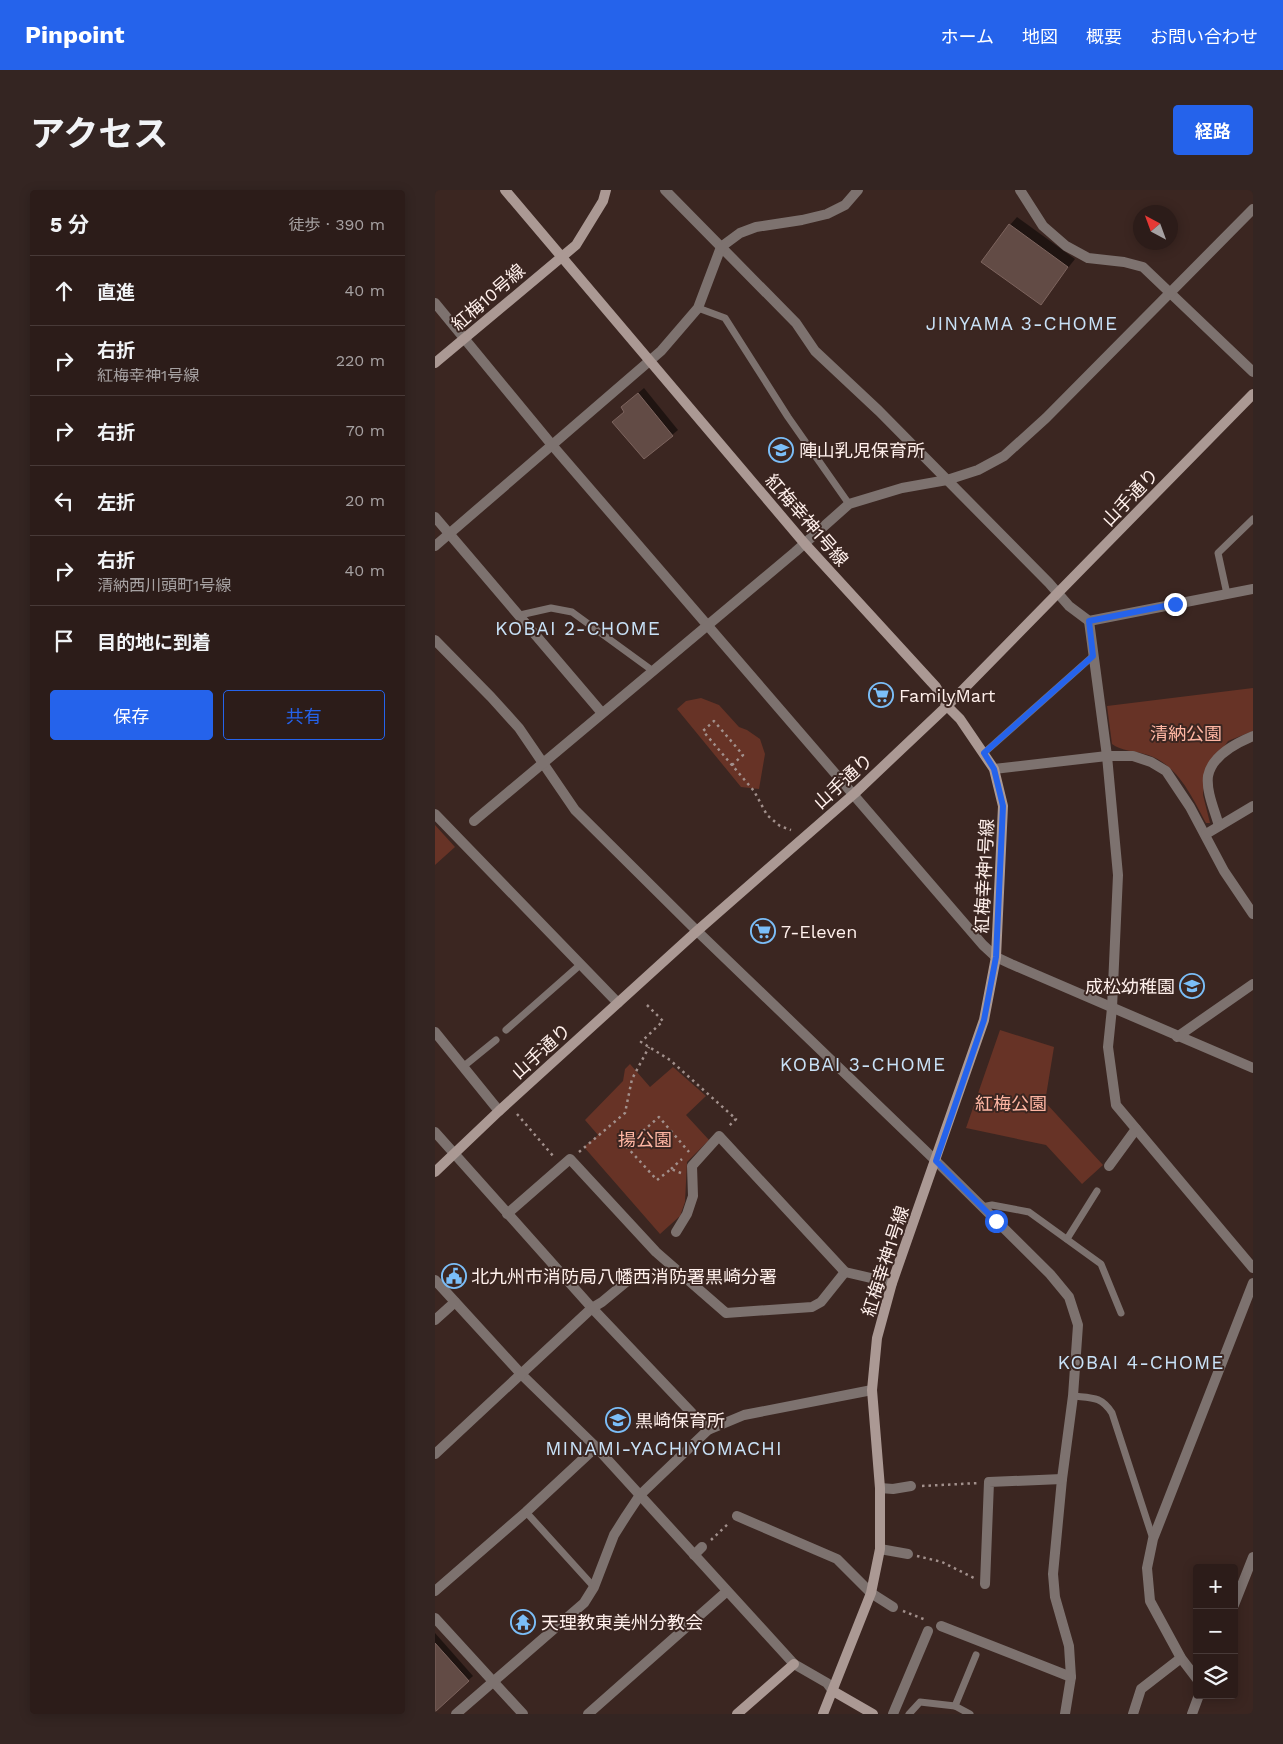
<!DOCTYPE html>
<html lang="ja">
<head>
<meta charset="utf-8">
<style>
  body { margin:0; font-family:"Work Sans","Noto Sans JP",sans-serif; background:#342522; color:#f1f3f6 }
  .controls { position:absolute; right:15px; bottom:15px; display:grid; overflow:hidden; border-radius:5px; box-shadow:0 2px 12px #0003 }
  .controls button { width:45px; height:45px; display:grid; place-items:center; padding:0; border:0; border-bottom:1px solid #483a38; background:#2c1c19; color:#f1f3f6; font:25px sans-serif }
  .compass { position:absolute; left:698px; top:15px; width:45px; height:45px; border-radius:50%; background:#2c1c19; box-shadow:0 2px 12px #0003; rotate:319deg }
  .stop { position:absolute; width:15px; height:15px; margin:-11px; border:4px solid #2563eb; border-radius:50%; background:#fff }
  .stop.end { background:#2563eb; border-color:#fff; box-shadow:0 1px 5px #0008 }
  .list { margin:0; padding:0; list-style:none }
  h2 { display:flex; justify-content:space-between; align-items:center; height:65px; margin:0; padding:0 20px; font-size:21px }
  h2 small { font-size:16px; font-weight:400; color:#a6a1a2 }
  .list li { display:grid; grid-template-columns:32px 1fr auto; gap:15px; align-items:center; box-sizing:border-box; height:70px; padding:0 20px; border-top:1px solid #483a38 }
  .list b { display:block; font-size:19px; white-space:nowrap }
  .list p { margin:0; font-size:16px; white-space:nowrap; color:#a6a1a2 }
  .list em { font-size:16px; font-style:normal; color:#a6a1a2 }
  .actions { display:flex; gap:10px; padding:15px 20px }
  .actions a { flex:1; padding:11px 0; border:1px solid #2563eb; border-radius:5px; text-align:center; font-size:18px; color:#2563eb }
  .actions .main { background:#2563eb; color:#fff }
  .icon { flex:none; width:28px; height:28px; fill:none; stroke:currentColor; stroke-width:2; stroke-linecap:round; stroke-linejoin:round }
  .map { position:relative; flex:none; width:818px; height:1524px; overflow:hidden; border-radius:5px }
  header { display:flex; align-items:center; gap:30px; box-sizing:border-box; height:70px; padding:0 25px; background:#2563eb; color:#fff }
  header strong { font-size:24px }
  nav { display:flex; gap:28px; margin-inline-start:auto; font-size:18px }
  .intro { display:flex; align-items:center; justify-content:space-between; box-sizing:border-box; height:120px; padding:0 30px }
  h1 { margin:0; font-size:35px }
  .button { padding:12px 22px; border-radius:5px; background:#2563eb; color:#fff; font-size:18px; font-weight:700 }
  main { display:flex; gap:30px; padding:0 30px }
  aside { flex:1; background:#2c1c19; border-radius:5px; box-shadow:0 2px 12px #0003 }
  .map>svg:first-child { display:block }
  .green { fill:#673326 }
  .shadow { fill:#0007 }
  .building { fill:#624b45; stroke:#7d645e }
  .lines { fill:none; stroke-linecap:round; stroke-linejoin:round }
  .path { stroke:#a2908c; stroke-width:2.5; stroke-dasharray:2.5 4; stroke-linecap:butt }
  .lane { stroke:#7d726f; stroke-width:7 }
  .street { stroke:#7d726f; stroke-width:10 }
  .secondary { stroke:#ab9994; stroke-width:10 }
  .route { stroke:#2563eb; stroke-width:6 }
  .labels { text-anchor:middle; dominant-baseline:central; stroke-width:4; stroke-linejoin:round; paint-order:stroke }
  .street-label { font-size:18px; fill:#fff0ec; stroke:#3b2621 }
  .poi-label { font-size:18px; fill:#fff0ec; stroke:#3b2621; text-anchor:start }
  .park-label { font-size:18px; fill:#feb6a3; stroke:#3b2621 }
  .neighbourhood-label { font-size:19px; letter-spacing:1px; fill:#c9e2f8; stroke:#3b2621 }
</style>
</head>
<body>
<header>
<strong>Pinpoint</strong>
<nav><a>ホーム</a><a>地図</a><a>概要</a><a>お問い合わせ</a></nav>
</header>
<div class="intro"><h1>アクセス</h1><a class="button">経路</a></div>
<main>
<aside>
<h2>5 分<small>徒歩 · 390 m</small></h2>
<ul class="list">
<li><svg class="icon" aria-label="ahead" viewBox="0 0 24 24"><path d="M12 20V5M6 11l6-6 6 6"/></svg><div><b>直進</b></div><em>40 m</em></li>
<li><svg class="icon" aria-label="right" viewBox="0 0 24 24"><path d="M7 20v-9h11M14 6l5 5-5 5"/></svg><div><b>右折</b><p>紅梅幸神1号線</p></div><em>220 m</em></li>
<li><svg class="icon" aria-label="right" viewBox="0 0 24 24"><path d="M7 20v-9h11M14 6l5 5-5 5"/></svg><div><b>右折</b></div><em>70 m</em></li>
<li><svg class="icon" aria-label="left" viewBox="0 0 24 24"><path d="M17 20v-9H6M10 6l-5 5 5 5"/></svg><div><b>左折</b></div><em>20 m</em></li>
<li><svg class="icon" aria-label="right" viewBox="0 0 24 24"><path d="M7 20v-9h11M14 6l5 5-5 5"/></svg><div><b>右折</b><p>清納西川頭町1号線</p></div><em>40 m</em></li>
<li><svg class="icon" aria-label="arrive" viewBox="0 0 24 24"><path d="M6 21V4h12l-3 4 3 4H6"/></svg><div><b>目的地に到着</b></div></li>
</ul>
<div class="actions"><a class="main">保存</a><a>共有</a></div>
</aside>
<div class="map">
<svg width="818" height="1524" viewBox="0 0 818 1524">
  <rect width="100%" height="100%" fill="#3b2621"/>
  <g class="green">
    <path d="M 818,498 L 818,541 L 793,551 L 770,585 L 768,605 L 775,633 L 771,633 C 757,607 743,575 713,565 C 702,561 685,561 677,554 L 672,516 Z"/>
    <path d="M 266,508 L 284,515 L 304,537 L 312,540 L 325,549 L 330,564 L 324,599 L 306,597 L 242,519 L 251,511 Z"/>
    <path d="M 0,635 L 20,657 L 0,675 Z"/>
    <path d="M 565,840 L 619,857 L 610,912 L 668,975 L 647,994 L 611,955 L 531,938 Z"/>
    <path d="M 195,874 L 215,897 L 238,877 L 271,906 L 251,925 L 274,950 L 252,972 L 250,1012 L 245,1026 L 225,1044 L 149,957 L 163,945 L 150,930 L 188,891 L 190,879 Z"/>
  </g>
  <g class="shadow">
    <path d="M 582,27 L 640,69 L 605,113 L 575,35 Z"/>
    <path d="M 209,198 L 243,240 L 237,245 L 193,212 Z"/>
    <path d="M 0,1443 L 38,1486 L 1,1519 L 0,1517 Z"/>
  </g>
  <g class="building">
    <path d="M 574,34 L 633,77 L 606,115 L 546,72 Z"/>
    <path d="M 203,203 L 238,246 L 209,269 L 177,232 L 189,222 L 186,217 Z"/>
    <path d="M 0,1453 L 34,1491 L 0,1522 Z"/>
  </g>
  <g class="lines">
    <g class="path">
      <path d="M 297,575 L 308,565 L 279,531 L 268,541 L 319,601 L 332,625 L 345,636 L 356,640"/>
      <path d="M 212,815 L 228,831 L 206,852 L 235,870 L 301,929 L 292,938"/>
      <path d="M 82,924 L 119,967"/>
      <path d="M 144,962 L 190,923 L 197,889 L 214,857"/>
      <path d="M 236,979 L 247,969"/>
      <path d="M 246,983 L 236,979 L 222,990 L 191,956 L 224,927 L 254,962"/>
      <path d="M 487,1296 L 544,1293"/>
      <path d="M 276,1350 L 294,1333"/>
      <path d="M 482,1366 L 507,1372 L 539,1388"/>
      <path d="M 468,1421 L 491,1430"/>
    </g>
    <g class="lane">
      <path d="M 263,118 L 290,128 L 353,227 L 414,314"/>
      <path d="M 792,404 L 783,363 L 818,329"/>
      <path d="M 85,425 L 116,418 L 137,422 L 218,481"/>
      <path d="M 549,563 L 658,466"/>
      <path d="M 71,840 L 146,774"/>
      <path d="M 29,876 L 61,850"/>
      <path d="M 547,1017 L 557,1015 L 594,1022 L 666,1074 L 686,1123"/>
      <path d="M 632,1049 L 662,1001"/>
      <path d="M 638,1206 C 657,1208 666,1206 677,1223 L 718,1349"/>
      <path d="M 91,1322 L 159,1397"/>
      <path d="M 520,1516 L 541,1465"/>
      <path d="M 474,1524 L 485,1512 L 520,1516 L 535,1524"/>
    </g>
    <g class="street">
      <path d="M 230,0 L 361,133 L 380,161 L 444,221 L 614,393 L 634,416 L 654,431 L 818,399"/>
      <path d="M 585,0 L 608,36 L 631,56 L 653,68 L 689,72 L 708,77 L 818,182"/>
      <path d="M 0,113 L 117,255 L 548,755 L 561,767 L 576,774 L 818,878"/>
      <path d="M 0,327 L 167,523"/>
      <path d="M 0,356 L 226,161 L 263,118 L 286,57 L 305,43 L 321,37 L 367,30 L 392,24 L 410,15 L 423,0"/>
      <path d="M 654,431 L 672,566 L 683,685 L 677,818 L 673,857 L 681,915 L 818,1078"/>
      <path d="M 0,450 L 56,507 L 84,538 L 140,620 L 262,741 L 501,971 L 615,1084 L 634,1107 L 643,1135 L 638,1206 L 627,1289 L 618,1384 L 620,1407 L 634,1456 L 636,1487 L 630,1524"/>
      <path d="M 559,579 L 672,566 L 698,566 L 716,572 L 731,581 L 755,617 L 789,681 L 818,724"/>
      <path d="M 0,624 L 183,813"/>
      <path d="M 39,631 L 360,362 L 414,314 L 467,298 L 512,290 L 543,280 L 569,266 L 611,228 L 818,19"/>
      <path d="M 784,636 C 780,621 771,602 773,586 C 777,565 801,553 818,546"/>
      <path d="M 771,644 L 818,616"/>
      <path d="M 0,842 L 64,921"/>
      <path d="M 742,847 L 818,794"/>
      <path d="M 0,942 L 157,1118 L 273,1240"/>
      <path d="M 674,976 L 701,939"/>
      <path d="M 72,1024 L 135,969 L 221,1062 L 291,1123 L 377,1117 L 386,1112 L 410,1082"/>
      <path d="M 241,1042 L 252,1024 L 258,1006 L 257,976 L 284,946 L 410,1082 L 457,1093"/>
      <path d="M 0,1090 L 87,1185 L 161,1257 L 359,1474 L 392,1493 L 398,1501"/>
      <path d="M 0,1130 L 20,1112"/>
      <path d="M 0,1264 L 157,1118 L 167,1112 L 202,1083"/>
      <path d="M 445,1298 L 458,1299 L 476,1296"/>
      <path d="M 302,1326 L 402,1369 L 436,1403 L 458,1417"/>
      <path d="M 445,1359 L 473,1364"/>
      <path d="M 259,1365 L 267,1357"/>
      <path d="M 550,1394 L 554,1292 L 627,1289"/>
      <path d="M 0,1401 L 91,1322 L 161,1257"/>
      <path d="M 799,1415 L 818,1367"/>
      <path d="M 0,1428 L 88,1524"/>
      <path d="M 506,1436 L 636,1487"/>
      <path d="M 762,1489 L 746,1468 L 715,1411 L 712,1378 L 718,1349 L 818,1093"/>
      <path d="M 21,1524 L 149,1413 L 159,1397 L 179,1345 L 191,1326 L 205,1305 L 273,1240 L 309,1225 L 437,1200"/>
      <path d="M 153,1524 L 291,1402"/>
      <path d="M 458,1524 L 493,1441"/>
      <path d="M 698,1524 L 706,1499 L 746,1468"/>
      <path d="M 757,1524 L 764,1505"/>
    </g>
    <g class="secondary">
      <path d="M 70,0 L 370,354 L 501,497 L 512,516 L 525,529 L 559,579 L 568,616 L 561,767 L 549,830 L 457,1093 L 442,1148 L 437,1200 L 445,1298 L 445,1359 L 436,1403 L 388,1524"/>
      <path d="M 0,173 L 141,55 L 168,11 L 171,0"/>
      <path d="M 0,982 L 64,921 L 262,741 L 420,603 L 512,516 L 818,204"/>
      <path d="M 398,1501 L 438,1524"/>
      <path d="M 302,1524 L 359,1474"/>
    </g>
  </g>
  <g class="lines">
    <path class="route" d="M 561,1031 L 501,971 L 549,830 L 561,767 L 568,616 L 559,579 L 549,563 L 658,466 L 654,431 L 740,414"/>
  </g>
  <defs>
    <symbol id="school-ring" viewBox="-11 -11 22 22"><circle r="9.5" fill="#3b2621" stroke="#7bbef8" stroke-width="1.5"/><path d="M0-5L7-2L0 1L-7-2ZM-4 1L0 2.5L4 1V4Q0 6-4 4Z" fill="#7bbef8"/></symbol>
    <symbol id="supermarket-ring" viewBox="-11 -11 22 22"><circle r="9.5" fill="#3b2621" stroke="#7bbef8" stroke-width="1.5"/><path d="M-6-5.5h2.5l.6 2H6L4.5 2H-2.5L-4.4-4H-6ZM-1.5 3.2a1.3 1.3 0 1 0 .1 0ZM3 3.2a1.3 1.3 0 1 0 .1 0Z" fill="#7bbef8"/></symbol>
    <symbol id="civic-ring" viewBox="-11 -11 22 22"><circle r="9.5" fill="#3b2621" stroke="#7bbef8" stroke-width="1.5"/><path d="M-.6-6.5H3V-4.5H.6V-3L4-1V1h2V6H-6V1h2V-1L-.6-3ZM-1.2 2.5V6h2.4V2.5Z" fill="#7bbef8"/></symbol>
    <symbol id="temple-ring" viewBox="-11 -11 22 22"><circle r="9.5" fill="#3b2621" stroke="#7bbef8" stroke-width="1.5"/><path d="M0-6L5-2H3V0L6.5 2.5H4V6H1.5V3h-3V6H-4V2.5H-6.5L-3 0V-2H-5Z" fill="#7bbef8"/></symbol>
  </defs>
  <g fill-rule="evenodd">
    <use href="#school-ring" x="332" y="246" width="28" height="28"/>
    <use href="#supermarket-ring" x="432" y="491" width="28" height="28"/>
    <use href="#supermarket-ring" x="314" y="727" width="28" height="28"/>
    <use href="#school-ring" x="743" y="782" width="28" height="28"/>
    <use href="#civic-ring" x="5" y="1072" width="28" height="28"/>
    <use href="#school-ring" x="169" y="1216" width="28" height="28"/>
    <use href="#temple-ring" x="74" y="1418" width="28" height="28"/>
  </g>
  <g class="labels">
    <g class="street-label">
      <text transform="translate(53 107) rotate(-41)">紅梅10号線</text>
      <text transform="translate(695 307) rotate(-46)">山手通り</text>
      <text transform="translate(372 330) rotate(49)">紅梅幸神1号線</text>
      <text transform="translate(408 591) rotate(-42)">山手通り</text>
      <text transform="translate(549 686) rotate(-87)">紅梅幸神1号線</text>
      <text transform="translate(106 861) rotate(-42)">山手通り</text>
      <text transform="translate(450 1071) rotate(-72)">紅梅幸神1号線</text>
    </g>
    <g class="poi-label">
      <text x="364" y="260">陣山乳児保育所</text>
      <text x="464" y="505">FamilyMart</text>
      <text x="346" y="741">7-Eleven</text>
      <text x="740" y="796" text-anchor="end">成松幼稚園</text>
      <text x="36" y="1086">北九州市消防局八幡西消防署黒崎分署</text>
      <text x="200" y="1230">黒崎保育所</text>
      <text x="106" y="1432">天理教東美州分教会</text>
    </g>
    <g class="park-label">
      <text x="751" y="543">清納公園</text>
      <text x="576" y="913">紅梅公園</text>
      <text x="210" y="949">揚公園</text>
    </g>
    <g class="neighbourhood-label">
      <text x="587" y="133">JINYAMA 3-CHOME</text>
      <text x="143" y="438">KOBAI 2-CHOME</text>
      <text x="428" y="874">KOBAI 3-CHOME</text>
      <text x="706" y="1172">KOBAI 4-CHOME</text>
      <text x="229" y="1258">MINAMI-YACHIYOMACHI</text>
    </g>
  </g>
</svg>
<div class="controls">
<button>+</button>
<button>−</button>
<button><svg class="icon" aria-label="layers" viewBox="0 0 24 24"><path d="M12 4l9 5-9 5-9-5zM3 14l9 5 9-5"/></svg></button>
</div>
<svg class="compass" viewBox="-18 -18 36 36"><path d="M0-13l5 13h-10z" fill="#e53935"/><path d="M0 13l5-13h-10z" fill="#a6a1a2"/></svg>
<div class="stop" style="left:561px;top:1031px"></div>
<div class="stop end" style="left:740px;top:414px"></div>
</div>
</main>
</body>
</html>
